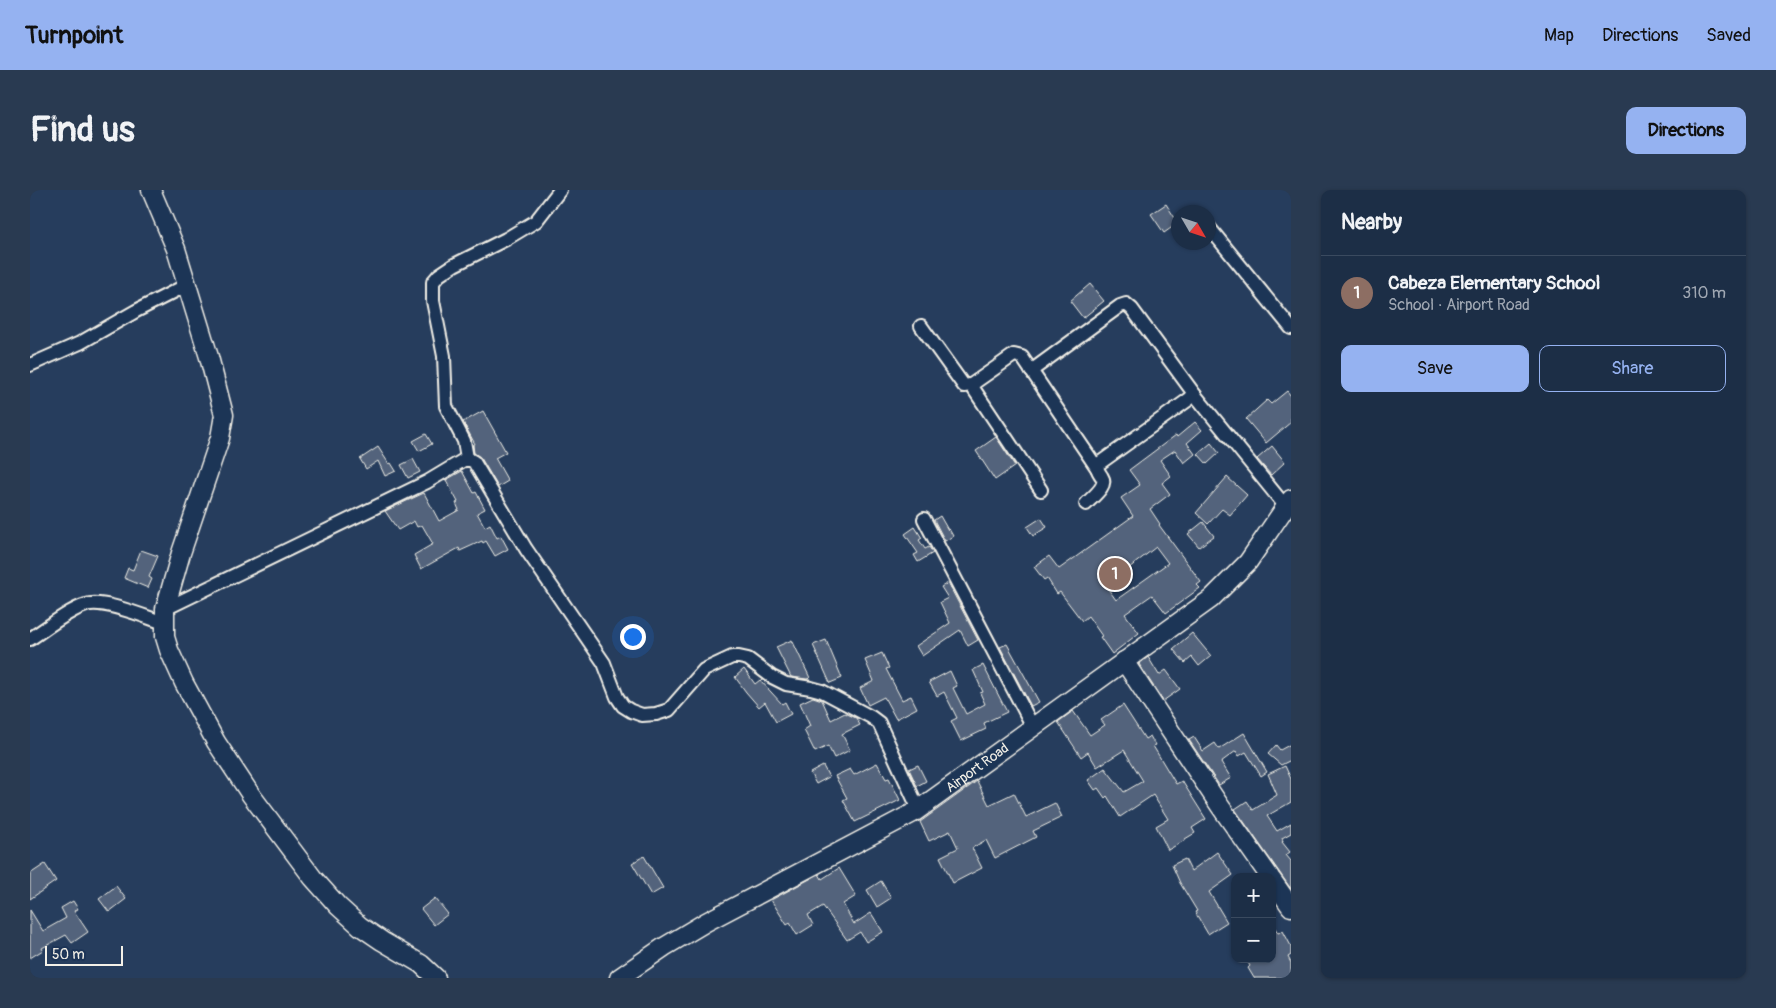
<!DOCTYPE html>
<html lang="en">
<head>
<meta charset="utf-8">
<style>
  body { margin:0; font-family:Pangolin,sans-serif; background:#293a51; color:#f1f3f6 }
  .controls { position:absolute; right:15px; bottom:15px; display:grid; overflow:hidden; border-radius:10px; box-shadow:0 1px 4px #0004 }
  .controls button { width:45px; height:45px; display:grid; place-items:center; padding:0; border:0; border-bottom:1px solid #3a4a5f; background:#1c2e46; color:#f1f3f6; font:25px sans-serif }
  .compass { position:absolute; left:1141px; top:15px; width:45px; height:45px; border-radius:50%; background:#1c2e46; box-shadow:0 1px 4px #0004; rotate:129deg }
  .scale { position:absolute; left:15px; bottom:12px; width:78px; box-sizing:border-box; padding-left:5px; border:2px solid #f4f1e8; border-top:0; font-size:14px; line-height:18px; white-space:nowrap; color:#f4f1e8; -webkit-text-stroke:4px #1d3557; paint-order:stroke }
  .you { position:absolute; left:602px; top:446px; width:18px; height:18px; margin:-12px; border:4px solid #fff; border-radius:50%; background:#1a73e8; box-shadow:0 0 0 8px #1a73e833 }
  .badge { display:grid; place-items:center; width:32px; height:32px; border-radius:50%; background:#95b2f1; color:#fff; font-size:16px; font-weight:700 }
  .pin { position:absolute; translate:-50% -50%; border:2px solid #fff; box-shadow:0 1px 5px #0006 }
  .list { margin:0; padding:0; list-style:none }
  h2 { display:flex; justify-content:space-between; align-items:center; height:65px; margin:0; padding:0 20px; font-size:21px }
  h2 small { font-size:16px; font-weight:400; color:#a0a8b3 }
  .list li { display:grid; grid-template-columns:32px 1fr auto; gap:15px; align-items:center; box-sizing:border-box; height:75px; padding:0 20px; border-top:1px solid #3a4a5f }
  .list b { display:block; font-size:19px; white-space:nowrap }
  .list p { margin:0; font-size:16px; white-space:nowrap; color:#a0a8b3 }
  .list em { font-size:16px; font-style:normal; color:#a0a8b3 }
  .actions { display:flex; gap:10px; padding:15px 20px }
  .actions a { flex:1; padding:11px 0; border:1px solid #95b2f1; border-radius:10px; text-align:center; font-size:18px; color:#95b2f1 }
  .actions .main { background:#95b2f1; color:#111 }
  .map { position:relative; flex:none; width:1261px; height:788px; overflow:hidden; border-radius:10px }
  header { display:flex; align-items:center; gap:30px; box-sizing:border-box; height:70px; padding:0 25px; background:#95b2f1; color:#111 }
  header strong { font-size:24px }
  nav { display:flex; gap:28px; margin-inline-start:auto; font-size:18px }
  .intro { display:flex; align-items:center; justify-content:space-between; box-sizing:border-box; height:120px; padding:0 30px }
  h1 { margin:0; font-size:35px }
  .button { padding:12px 22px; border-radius:10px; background:#95b2f1; color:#111; font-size:18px; font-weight:700 }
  main { display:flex; gap:30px; padding:0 30px }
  aside { flex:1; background:#1c2e46; border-radius:10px; box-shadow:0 1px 4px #0004 }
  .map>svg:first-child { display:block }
  .building { fill:#52647b; stroke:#f4f1e8; fill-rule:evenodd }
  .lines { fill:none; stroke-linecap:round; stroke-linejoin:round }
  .street-casing { stroke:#f4f1e8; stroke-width:16 }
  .secondary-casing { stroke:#f4f1e8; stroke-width:21 }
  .street { stroke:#1d3557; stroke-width:12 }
  .secondary { stroke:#1d3557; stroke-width:18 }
  .labels { text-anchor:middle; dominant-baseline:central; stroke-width:4.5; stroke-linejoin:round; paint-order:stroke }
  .street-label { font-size:14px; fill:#f4f1e8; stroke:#1d3557 }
</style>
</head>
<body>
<header>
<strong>Turnpoint</strong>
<nav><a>Map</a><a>Directions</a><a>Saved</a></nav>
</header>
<div class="intro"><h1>Find us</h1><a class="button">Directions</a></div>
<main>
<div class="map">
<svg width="1261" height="788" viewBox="0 0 1261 788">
  <rect width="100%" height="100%" fill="#263d5d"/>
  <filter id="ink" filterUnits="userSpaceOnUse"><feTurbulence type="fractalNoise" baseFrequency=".02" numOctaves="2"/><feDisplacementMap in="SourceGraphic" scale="10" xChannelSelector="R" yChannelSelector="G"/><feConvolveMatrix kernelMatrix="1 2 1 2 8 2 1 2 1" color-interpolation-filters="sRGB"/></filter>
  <g filter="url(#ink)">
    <g class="building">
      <path d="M 1136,14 L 1148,33 L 1134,43 L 1121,24 Z"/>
      <path d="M 1060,94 L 1074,111 L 1053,128 L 1040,111 Z"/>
      <path d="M 1257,201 L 1261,206 L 1261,232 L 1236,253 L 1216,229 L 1237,210 L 1241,214 Z"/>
      <path d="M 453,221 L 476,262 L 465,268 L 478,291 L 468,297 L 451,268 L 444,263 L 443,255 L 445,254 L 433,232 Z"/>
      <path d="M 1165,232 L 1172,240 L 1157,253 L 1165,264 L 1154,273 L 1145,260 L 1130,270 L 1141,286 L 1132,293 L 1140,304 L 1120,319 L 1130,334 L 1129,335 L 1171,392 L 1167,395 L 1170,398 L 1136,423 L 1122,405 L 1095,424 L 1109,443 L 1082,464 L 1070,447 L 1072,446 L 1058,426 L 1052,431 L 1030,402 L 1027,404 L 1017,388 L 1014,390 L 1004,377 L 1019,366 L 1029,379 L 1103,326 L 1091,308 L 1110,295 L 1099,280 L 1146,245 L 1147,247 ZM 1126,357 L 1138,373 L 1086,410 L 1076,396 Z"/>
      <path d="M 396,244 L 402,254 L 389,261 L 383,251 Z"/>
      <path d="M 966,247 L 985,276 L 965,290 L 946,261 Z"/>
      <path d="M 1181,253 L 1189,263 L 1177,274 L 1168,264 Z"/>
      <path d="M 1242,256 L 1255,272 L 1241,285 L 1227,269 Z"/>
      <path d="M 348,257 L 359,274 L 361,273 L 366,281 L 355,286 L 348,271 L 336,279 L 330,269 Z"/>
      <path d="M 383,269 L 390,282 L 378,288 L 371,275 Z"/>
      <path d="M 432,281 L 444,303 L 446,302 L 455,319 L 447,323 L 455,337 L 460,334 L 467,348 L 471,346 L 478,359 L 465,366 L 456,351 L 453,353 L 452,351 L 430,361 L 429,358 L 391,379 L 384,365 L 403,354 L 392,335 L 387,337 L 384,331 L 368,340 L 355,321 L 394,303 L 409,331 L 429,320 L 426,313 L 428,312 L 416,290 Z"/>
      <path d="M 1197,287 L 1217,305 L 1200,325 L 1192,319 L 1178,334 L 1166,323 Z"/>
      <path d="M 910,326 L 918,340 L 919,339 L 923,346 L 915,351 L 904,330 Z"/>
      <path d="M 1011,328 L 1017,337 L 1003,346 L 997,337 Z"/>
      <path d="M 1173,332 L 1184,346 L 1169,357 L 1158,344 Z"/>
      <path d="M 885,337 L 892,348 L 889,350 L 895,359 L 899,357 L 903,363 L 888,372 L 884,365 L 888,363 L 875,344 Z"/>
      <path d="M 111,360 L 128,366 L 119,387 L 122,389 L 118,398 L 94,388 L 98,378 L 103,380 Z"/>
      <path d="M 918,393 L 948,450 L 938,456 L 930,440 L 892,466 L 886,456 L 920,433 L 910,412 L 918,408 L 911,397 Z"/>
      <path d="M 1162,443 L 1181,466 L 1169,476 L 1162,467 L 1155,473 L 1143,459 Z"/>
      <path d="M 762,450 L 780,488 L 777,489 L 761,487 L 746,457 Z"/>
      <path d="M 796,450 L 812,488 L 800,493 L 783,455 Z"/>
      <path d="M 977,454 L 1009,512 L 1001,516 L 970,457 Z"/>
      <path d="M 852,463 L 859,478 L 856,479 L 872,510 L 881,506 L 887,518 L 866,529 L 854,507 L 838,515 L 830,498 L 844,491 L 835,470 Z"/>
      <path d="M 1118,467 L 1129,485 L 1136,480 L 1150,499 L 1133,511 L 1109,474 Z"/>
      <path d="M 953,475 L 977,522 L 954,533 L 956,539 L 931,551 L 921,531 L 927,528 L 914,502 L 907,506 L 899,492 L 920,481 L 927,496 L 923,498 L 936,524 L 955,514 L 950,503 L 953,502 L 943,480 Z"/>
      <path d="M 714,479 L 725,494 L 730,490 L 752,514 L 755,512 L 761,524 L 746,532 L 735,512 L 729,517 L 716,502 L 705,487 Z"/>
      <path d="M 783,507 L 792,510 L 801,530 L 815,523 L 826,528 L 830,535 L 812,544 L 820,560 L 804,568 L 798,556 L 785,562 L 774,540 L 780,536 L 770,513 Z"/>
      <path d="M 1093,515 L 1115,549 L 1120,546 L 1125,555 L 1123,556 L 1146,594 L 1152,591 L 1176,629 L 1162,638 L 1165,643 L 1155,649 L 1155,650 L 1138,660 L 1126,636 L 1138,629 L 1123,605 L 1090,627 L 1077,606 L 1075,608 L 1068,598 L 1065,600 L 1058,590 L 1075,578 L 1094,602 L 1113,591 L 1094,560 L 1067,577 L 1058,562 L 1051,567 L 1028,532 L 1043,521 L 1060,545 L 1075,535 L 1071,530 Z"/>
      <path d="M 1214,543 L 1237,582 L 1231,586 L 1216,562 L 1209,566 L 1206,561 L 1191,572 L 1201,588 L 1189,595 L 1159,550 L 1164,547 L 1173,561 L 1185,553 L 1189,559 Z"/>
      <path d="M 1261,554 L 1261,570 L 1251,575 L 1238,564 L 1246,555 L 1250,560 Z"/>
      <path d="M 847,573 L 856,589 L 859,588 L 870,610 L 825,632 L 813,610 L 817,608 L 805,586 L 820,579 L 824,585 Z"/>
      <path d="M 888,575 L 896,591 L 887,596 L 879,579 Z"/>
      <path d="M 793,576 L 799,587 L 786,594 L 780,583 Z"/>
      <path d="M 1255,576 L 1261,589 L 1261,612 L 1237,626 L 1247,641 L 1261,633 L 1261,643 L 1252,648 L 1253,651 L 1252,652 L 1260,662 L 1256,665 L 1261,671 L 1261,699 L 1205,619 L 1217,611 L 1223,620 L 1247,605 L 1238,584 Z"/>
      <path d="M 947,591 L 959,615 L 984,603 L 996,627 L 1025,613 L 1032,627 L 1003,641 L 1006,647 L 965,668 L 956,650 L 942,658 L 952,678 L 923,693 L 910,667 L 928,658 L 920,641 L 899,651 L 890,632 Z"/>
      <path d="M 1187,662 L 1203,685 L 1179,702 L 1197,732 L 1178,744 L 1165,722 L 1167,721 L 1150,693 L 1142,675 L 1155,669 L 1161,681 Z"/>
      <path d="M 614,666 L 633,698 L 621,705 L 602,673 Z"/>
      <path d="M 15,674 L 26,691 L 0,709 L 0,684 Z"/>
      <path d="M 809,678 L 826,706 L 813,714 L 824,734 L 841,723 L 853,742 L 836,752 L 830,742 L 817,750 L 793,716 L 778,725 L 783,735 L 767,745 L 760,733 L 757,735 L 741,710 L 789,684 L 792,689 Z"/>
      <path d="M 851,691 L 861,708 L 847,717 L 837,700 Z"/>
      <path d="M 86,696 L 96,709 L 79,722 L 69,709 Z"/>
      <path d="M 405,708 L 418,724 L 404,735 L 391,719 Z"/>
      <path d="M 43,711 L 48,719 L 44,721 L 58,742 L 42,753 L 36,745 L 12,758 L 13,760 L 0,768 L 0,720 L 13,741 L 36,728 L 31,718 Z"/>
      <path d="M 1242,733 L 1248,743 L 1253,741 L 1261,756 L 1261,765 L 1258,767 L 1261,773 L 1261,788 L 1224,788 L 1218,778 L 1220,776 L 1216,769 L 1242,769 Z"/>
    </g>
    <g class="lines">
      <defs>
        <g id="street">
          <path d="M 1178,36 L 1261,138"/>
          <path d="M 891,136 L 934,196 L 941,195 L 984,165 L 992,167 L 1067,278"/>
          <path d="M 0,175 L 50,153 L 106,121 L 157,95"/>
          <path d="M 1001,181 L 1090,116 L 1096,114 L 1102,119 L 1165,205 L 1256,317"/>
          <path d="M 941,195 L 1011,300"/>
          <path d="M 437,268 L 434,251 L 416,216 L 414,166 L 403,111 L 403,92 L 409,85 L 424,75 L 476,49 L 506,31 L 530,0"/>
          <path d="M 1056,314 C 1062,307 1078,296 1072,287 C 1069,282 1067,281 1067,275 L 1165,205"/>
          <path d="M 894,329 L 1003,537"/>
          <path d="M 135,419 L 397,292 L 437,268 L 444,272 L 496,359 L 574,473 L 587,507 L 593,516 L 601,521 L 612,525 L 626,524 L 639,520 L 674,480 L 702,467 L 709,467 L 718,469 L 742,487 L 756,494 L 781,498 L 792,501 L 841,527 L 849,533 L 889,620"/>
          <path d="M 0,449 C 15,439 39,420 56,415 C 73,409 116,427 134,433"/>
        </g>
        <g id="secondary">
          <path d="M 121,0 L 146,59 L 179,167 L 194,225 L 190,248 L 151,363 L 135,419 L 135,447 L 139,460 L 154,493 L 186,552 L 221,605 L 283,688 L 308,716 L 330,736 L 352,751 L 391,774 L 406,788"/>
          <path d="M 1094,471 L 1190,616 L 1240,687"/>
          <path d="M 1242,690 L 1261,717"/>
          <path id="s1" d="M 589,788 L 634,757 L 676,732 L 885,622 L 1181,409 L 1218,372 L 1261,309"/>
        </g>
      </defs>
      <use href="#street" class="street-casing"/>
      <use href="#secondary" class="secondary-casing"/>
      <use href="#street" class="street"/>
      <use href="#secondary" class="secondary"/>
    </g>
  </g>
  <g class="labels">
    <g class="street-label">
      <text stroke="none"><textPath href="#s1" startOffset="416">Airport Road</textPath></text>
    </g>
  </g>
</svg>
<div class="controls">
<button>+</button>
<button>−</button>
</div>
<svg class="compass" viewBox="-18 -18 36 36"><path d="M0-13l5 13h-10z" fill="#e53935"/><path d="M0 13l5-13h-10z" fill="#a0a8b3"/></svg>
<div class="scale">50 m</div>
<div class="you"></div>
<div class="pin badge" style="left:1085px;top:384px;background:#8d6e63">1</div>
</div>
<aside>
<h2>Nearby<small></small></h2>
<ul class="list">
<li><span class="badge" style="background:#8d6e63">1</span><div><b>Cabeza Elementary School</b><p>School · Airport Road</p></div><em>310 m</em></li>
</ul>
<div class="actions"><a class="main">Save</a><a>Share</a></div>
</aside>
</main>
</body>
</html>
